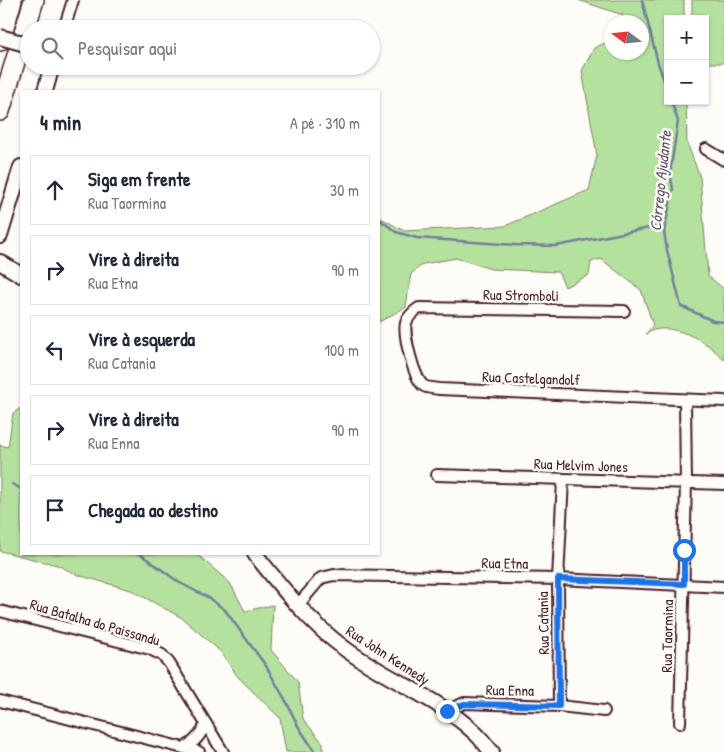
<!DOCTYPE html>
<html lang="pt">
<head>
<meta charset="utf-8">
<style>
  body { margin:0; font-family:"Patrick Hand",sans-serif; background:#f6f6f7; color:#1f2937 }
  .controls { position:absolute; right:15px; top:15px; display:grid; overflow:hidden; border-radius:0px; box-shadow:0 1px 4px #0004 }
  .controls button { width:45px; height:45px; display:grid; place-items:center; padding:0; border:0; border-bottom:1px solid #e0e1e3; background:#fff; color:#1f2937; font:25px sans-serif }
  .compass { position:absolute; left:604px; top:15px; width:45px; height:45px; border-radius:50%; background:#fff; box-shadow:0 1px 4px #0004; rotate:285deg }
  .stop { position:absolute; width:15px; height:15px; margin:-11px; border:4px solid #1a73e8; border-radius:50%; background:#fff }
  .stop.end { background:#1a73e8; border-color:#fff; box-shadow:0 1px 5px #0008 }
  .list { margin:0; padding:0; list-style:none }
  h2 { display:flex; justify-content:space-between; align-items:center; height:65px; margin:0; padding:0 20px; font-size:21px }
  h2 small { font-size:16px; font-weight:400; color:#747a83 }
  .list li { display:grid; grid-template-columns:32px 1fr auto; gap:15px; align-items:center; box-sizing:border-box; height:70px; margin:0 10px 10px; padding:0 10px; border:1px solid #e0e1e3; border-radius:0px }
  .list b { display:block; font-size:19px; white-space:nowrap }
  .list p { margin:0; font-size:16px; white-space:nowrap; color:#747a83 }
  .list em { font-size:16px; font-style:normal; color:#747a83 }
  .icon { flex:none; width:28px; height:28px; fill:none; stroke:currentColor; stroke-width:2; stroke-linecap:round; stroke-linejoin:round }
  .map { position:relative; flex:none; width:724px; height:752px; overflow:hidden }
  .search { position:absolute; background:#fff; box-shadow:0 1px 4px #0004; left:20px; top:20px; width:360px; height:55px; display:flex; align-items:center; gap:12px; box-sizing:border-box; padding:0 18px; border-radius:28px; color:#747a83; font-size:19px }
  .panel { position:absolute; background:#fff; box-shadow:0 1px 4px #0004; left:20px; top:90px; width:360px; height:465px; border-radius:0px }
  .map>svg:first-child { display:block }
  .green { fill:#b5e19f; stroke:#808065 }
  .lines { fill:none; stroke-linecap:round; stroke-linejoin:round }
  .stream { stroke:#727f9d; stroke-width:2.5 }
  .street-casing { stroke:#4a1f2b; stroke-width:14 }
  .secondary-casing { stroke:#4a1f2b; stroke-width:18 }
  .highway-casing { stroke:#4a1f2b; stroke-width:22 }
  .street { stroke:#fdfcf7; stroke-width:10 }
  .secondary { stroke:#fdfcf7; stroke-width:14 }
  .highway { stroke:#fdfcf7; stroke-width:19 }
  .secondary-bridge-casing { stroke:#4a1f2b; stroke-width:18; stroke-linecap:butt }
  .secondary-bridge { stroke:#fdfcf7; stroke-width:14 }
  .route { stroke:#1a73e8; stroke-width:6 }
  .labels { text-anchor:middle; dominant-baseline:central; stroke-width:5; stroke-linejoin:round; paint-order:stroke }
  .street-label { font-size:15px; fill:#4a1f2b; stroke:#fdfcf7 }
  .water-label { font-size:16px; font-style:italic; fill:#61576e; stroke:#fdfcf7 }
</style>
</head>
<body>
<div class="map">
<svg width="724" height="752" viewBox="0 0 724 752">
  <rect width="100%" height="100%" fill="#fdfcf7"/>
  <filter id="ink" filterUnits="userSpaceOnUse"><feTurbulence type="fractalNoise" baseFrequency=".02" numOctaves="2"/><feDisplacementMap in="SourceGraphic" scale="10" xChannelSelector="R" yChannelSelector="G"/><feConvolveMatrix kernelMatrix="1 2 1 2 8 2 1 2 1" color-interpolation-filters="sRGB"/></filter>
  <g filter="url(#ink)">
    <g class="green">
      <path d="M 578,0 L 684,0 L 684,19 L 668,19 L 668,101 L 686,101 L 687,143 L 700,177 L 708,276 L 724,289 L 724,360 C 710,342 667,318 646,334 L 653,325 L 641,290 L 601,259 L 591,262 L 589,275 L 565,287 L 558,272 L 491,269 L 456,258 L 423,264 L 411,274 L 406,307 L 379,322 L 379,217 L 404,231 L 505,226 L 589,190 L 597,155 L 582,71 L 594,48 L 611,40 L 612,52 L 642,52 L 642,22 L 621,22 L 623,15 Z"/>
      <path d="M 692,0 L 724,0 L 724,63 L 705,63 L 705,19 L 692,19 Z"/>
      <path d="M 21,408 L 21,554 L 193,554 L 199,556 L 230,583 L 245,611 L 273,605 L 271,650 L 298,682 L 303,719 L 323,743 L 323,752 L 286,752 L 280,718 L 238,677 L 221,652 L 182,618 L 131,590 L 78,575 L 57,565 L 0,551 L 0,445 L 8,447 L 13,413 Z"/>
    </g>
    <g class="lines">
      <g class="stream">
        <path d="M 642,0 L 658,63 L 668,92"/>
        <path d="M 671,101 L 678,121 L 670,173 L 673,189 L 664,232 L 667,250 L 681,306 L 713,321 L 724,322"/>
        <path d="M 379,219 L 396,232 L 417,238 L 516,245 L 556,246 L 654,227 L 664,232"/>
        <path d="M 12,484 L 21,489"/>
        <path d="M 140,554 L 180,583 L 209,598 L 225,610 L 266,666 L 287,703 L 298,726 L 315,752"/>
      </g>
      <defs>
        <g id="street">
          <path d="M 64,29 L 73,0"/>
          <path d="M 706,149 L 724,160"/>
          <path d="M 624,311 L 419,308 C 413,312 408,316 406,323 C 403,334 414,380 424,386 C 427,388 435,388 439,389 L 724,401"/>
          <path d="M 437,475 L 724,484"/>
          <path d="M 298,605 L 321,578 L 334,575 L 558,579 L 724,587"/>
          <path d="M 0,611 L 150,649 L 162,655 L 169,663 L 223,752"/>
          <path d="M 0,701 L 199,752"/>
          <path d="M 559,706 L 558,579 L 563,480"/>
          <path d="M 447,711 L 464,703 L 559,706 L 604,711"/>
          <path d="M 680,723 L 686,483 L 685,400"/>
          <path d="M 185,747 C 195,743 201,734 206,724"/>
        </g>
        <g id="secondary">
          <path d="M 45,91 L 52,66"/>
          <path d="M 0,236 L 21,167"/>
          <path d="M 0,262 L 21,275"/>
          <path d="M 255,554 C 281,587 310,623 344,648 C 384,678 438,698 474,732 C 481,738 486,746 492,752"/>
        </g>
        <g id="highway">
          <path d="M 0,41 L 12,0"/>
          <path d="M 0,111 L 34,0"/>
        </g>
      </defs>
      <use href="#street" class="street-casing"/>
      <use href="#secondary" class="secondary-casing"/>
      <use href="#highway" class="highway-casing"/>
      <use href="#street" class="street"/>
      <use href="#secondary" class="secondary"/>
      <use href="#highway" class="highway"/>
      <defs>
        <path id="secondary-bridge" d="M 0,37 L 29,45"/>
      </defs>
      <use href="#secondary-bridge" class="secondary-bridge-casing"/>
      <use href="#secondary-bridge" class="secondary-bridge"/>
    </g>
  </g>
  <g class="lines" filter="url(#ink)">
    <path class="route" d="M 447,711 L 464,704 L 559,706 L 558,579 L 684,584 L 684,550"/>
  </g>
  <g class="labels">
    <g class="street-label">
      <text transform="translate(521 295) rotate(1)">Rua Stromboli</text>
      <text transform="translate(531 378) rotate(2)">Rua Castelgandolf</text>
      <text transform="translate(581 465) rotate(2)">Rua Melvim Jones</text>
      <text transform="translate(505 563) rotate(1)">Rua Etna</text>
      <text transform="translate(95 622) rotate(16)">Rua Batalha do Paissandu</text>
      <text transform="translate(543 623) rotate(-91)">Rua Catania</text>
      <text transform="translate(667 636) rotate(-89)">Rua Taormina</text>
      <text transform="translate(388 655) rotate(33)">Rua John Kennedy</text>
      <text transform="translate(510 690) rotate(1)">Rua Enna</text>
    </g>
    <g class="water-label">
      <text transform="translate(660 181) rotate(-84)">Córrego Ajudante</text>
    </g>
  </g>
</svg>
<div class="controls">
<button>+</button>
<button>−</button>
</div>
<svg class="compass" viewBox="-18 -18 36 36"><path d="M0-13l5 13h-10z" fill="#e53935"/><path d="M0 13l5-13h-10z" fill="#747a83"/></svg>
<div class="stop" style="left:684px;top:550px"></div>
<div class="stop end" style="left:447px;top:711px"></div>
<div class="search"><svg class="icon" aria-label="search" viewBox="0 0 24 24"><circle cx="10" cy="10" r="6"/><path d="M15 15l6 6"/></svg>Pesquisar aqui</div>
<section class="panel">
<h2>4 min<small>A pé · 310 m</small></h2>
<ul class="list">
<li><svg class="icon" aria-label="ahead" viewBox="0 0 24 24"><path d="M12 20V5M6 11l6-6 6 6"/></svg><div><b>Siga em frente</b><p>Rua Taormina</p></div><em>30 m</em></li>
<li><svg class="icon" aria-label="right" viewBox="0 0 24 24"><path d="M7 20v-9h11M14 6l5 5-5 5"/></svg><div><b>Vire à direita</b><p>Rua Etna</p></div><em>90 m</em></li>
<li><svg class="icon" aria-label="left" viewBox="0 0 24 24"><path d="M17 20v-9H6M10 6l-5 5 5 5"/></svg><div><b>Vire à esquerda</b><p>Rua Catania</p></div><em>100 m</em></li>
<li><svg class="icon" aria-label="right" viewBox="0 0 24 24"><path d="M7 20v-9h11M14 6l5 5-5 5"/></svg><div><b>Vire à direita</b><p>Rua Enna</p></div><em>90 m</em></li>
<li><svg class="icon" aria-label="arrive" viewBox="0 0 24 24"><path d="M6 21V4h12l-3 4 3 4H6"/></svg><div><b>Chegada ao destino</b></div></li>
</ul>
</section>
</div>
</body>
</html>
